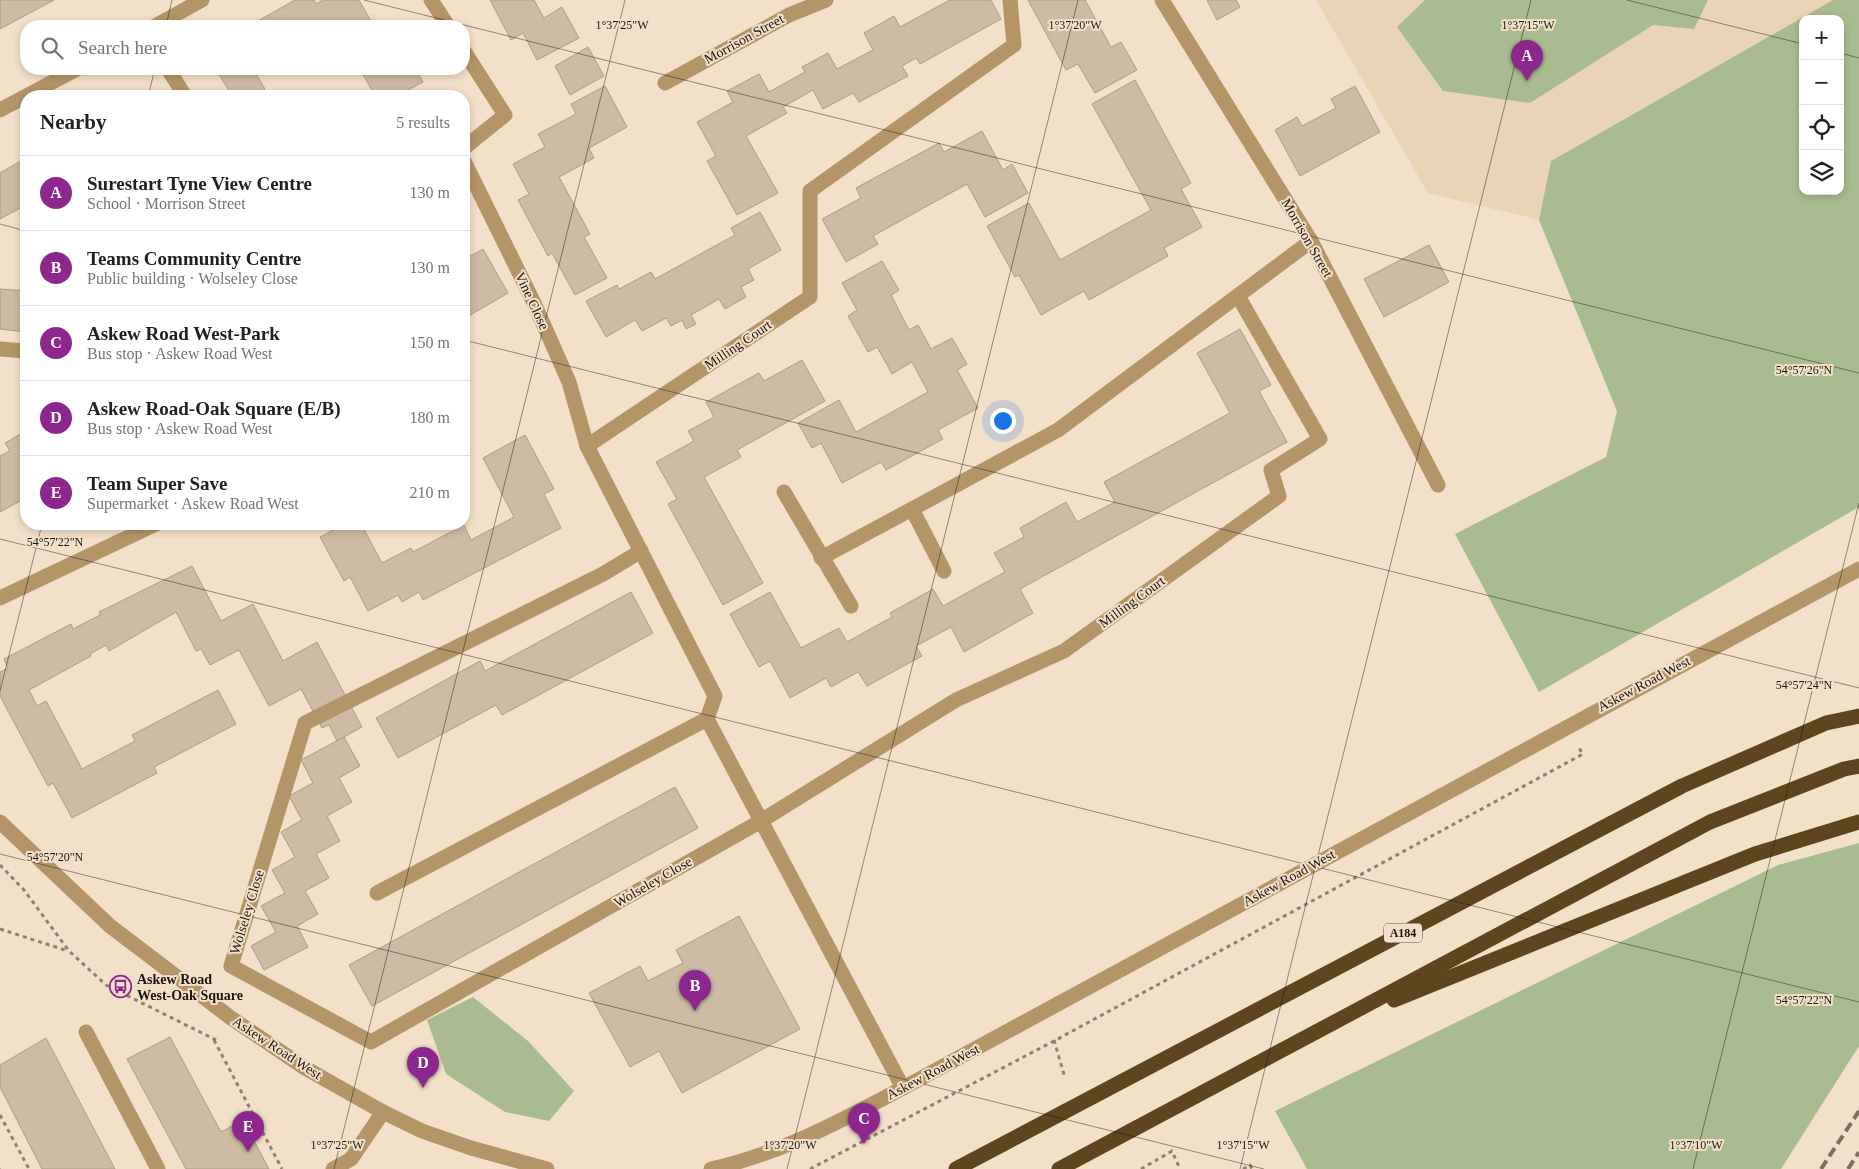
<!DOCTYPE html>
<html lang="en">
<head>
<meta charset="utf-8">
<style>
  body { margin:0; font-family:Georgia,serif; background:#f6f6f6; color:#202124 }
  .controls { position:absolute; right:15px; top:15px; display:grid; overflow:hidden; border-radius:10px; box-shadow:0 2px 8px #0003 }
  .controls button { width:45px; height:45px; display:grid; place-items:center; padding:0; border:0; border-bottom:1px solid #e0e0e0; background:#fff; color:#202124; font:25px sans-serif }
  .you { position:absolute; left:1002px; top:420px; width:18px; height:18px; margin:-12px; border:4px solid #fff; border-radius:50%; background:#1a73e8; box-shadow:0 0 0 8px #1a73e833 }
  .badge { display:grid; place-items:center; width:32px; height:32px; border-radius:50%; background:#8e278d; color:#fff; font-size:16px; font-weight:700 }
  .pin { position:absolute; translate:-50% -41px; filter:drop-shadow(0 1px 2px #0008) }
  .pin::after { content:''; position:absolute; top:26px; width:18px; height:15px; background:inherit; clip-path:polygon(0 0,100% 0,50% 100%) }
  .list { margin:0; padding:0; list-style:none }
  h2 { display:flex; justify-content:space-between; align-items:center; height:65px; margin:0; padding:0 20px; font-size:21px }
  h2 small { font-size:16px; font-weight:400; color:#757577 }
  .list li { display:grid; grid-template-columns:32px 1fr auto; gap:15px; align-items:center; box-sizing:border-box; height:75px; padding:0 20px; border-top:1px solid #e0e0e0 }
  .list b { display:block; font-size:19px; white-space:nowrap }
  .list p { margin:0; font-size:16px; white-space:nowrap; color:#757577 }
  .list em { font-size:16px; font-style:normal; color:#757577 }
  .icon { flex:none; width:28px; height:28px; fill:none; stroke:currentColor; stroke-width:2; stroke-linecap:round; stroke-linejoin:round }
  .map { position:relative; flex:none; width:1859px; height:1169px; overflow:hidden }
  .search { position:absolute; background:#fff; box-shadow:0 2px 8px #0003; left:20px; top:20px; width:450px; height:55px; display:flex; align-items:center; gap:12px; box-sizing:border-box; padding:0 18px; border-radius:20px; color:#757577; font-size:19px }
  .panel { position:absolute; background:#fff; box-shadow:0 2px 8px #0003; left:20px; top:90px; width:450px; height:440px; border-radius:20px }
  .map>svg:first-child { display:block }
  .built { fill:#ebd3b5 }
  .green { fill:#a9bc8f; fill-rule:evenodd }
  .building { fill:#cdbba4; stroke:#ae9c86 }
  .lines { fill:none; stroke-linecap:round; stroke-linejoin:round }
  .path { stroke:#8f8272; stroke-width:3; stroke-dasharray:4 4; stroke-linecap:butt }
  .minor { stroke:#b59567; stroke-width:15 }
  .highway { stroke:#5e451e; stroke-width:15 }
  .rail { stroke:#7c7061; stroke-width:4; stroke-dasharray:10 5; stroke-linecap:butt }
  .ticks { fill:none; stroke:#1c150d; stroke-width:1; stroke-opacity:0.45 }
  .labels { text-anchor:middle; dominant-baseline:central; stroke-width:4; stroke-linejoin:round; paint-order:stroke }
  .shield { fill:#f3e0c9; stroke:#5c5245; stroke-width:1 }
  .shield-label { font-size:12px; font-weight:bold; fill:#1c150d }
  .street-label { font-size:14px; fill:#1c150d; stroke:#f3e0c9 }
  .poi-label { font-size:14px; font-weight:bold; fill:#1c150d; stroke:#f3e0c9; text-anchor:start }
  .ticks-label { font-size:12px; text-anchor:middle; fill:#1c150d; stroke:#f3e0c9; stroke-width:4; stroke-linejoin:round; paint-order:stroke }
</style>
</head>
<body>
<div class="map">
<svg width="1859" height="1169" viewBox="0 0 1859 1169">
  <rect width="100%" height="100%" fill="#f3e0c9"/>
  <path class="built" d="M 1316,0 L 1833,0 L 1551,161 L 1539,220 L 1428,193 Z"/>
  <g class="green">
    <path d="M 1425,0 L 1708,0 L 1694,29 L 1653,25 L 1530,103 L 1443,91 L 1397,27 Z"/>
    <path d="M 1833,0 L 1859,0 L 1859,507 L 1539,692 L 1455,534 L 1606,457 L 1617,411 L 1539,220 L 1551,161 ZM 1803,19 L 1840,19 L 1840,191 L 1803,191 Z"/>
    <path d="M 1859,843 L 1859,1046 L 1781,1169 L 1307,1169 L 1275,1111 L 1778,865 Z"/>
    <path d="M 473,997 L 528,1041 L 574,1091 L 549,1121 L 505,1112 L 446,1074 L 427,1020 Z"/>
  </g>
  <g class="building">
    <path d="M 0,0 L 54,0 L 0,29 Z"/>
    <path d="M 295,0 L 314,0 L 316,4 L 323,0 L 359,0 L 371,21 L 362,26 L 249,26 Z"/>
    <path d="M 490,0 L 534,0 L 544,18 L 562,7 L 579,38 L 537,60 L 523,33 L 511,40 Z"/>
    <path d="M 950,0 L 991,0 L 1001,19 L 920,64 L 916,58 L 902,66 L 908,76 L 859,102 L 853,93 L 823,109 L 813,90 L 783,107 L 787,113 L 746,136 L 778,193 L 737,215 L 707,161 L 716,156 L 697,122 L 733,102 L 727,91 L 759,74 L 769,92 L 805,72 L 802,67 L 828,53 L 837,69 L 873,50 L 864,33 L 894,16 L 900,27 Z"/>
    <path d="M 1028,0 L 1085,0 L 1111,47 L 1121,42 L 1137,70 L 1095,93 L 1078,64 L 1066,70 Z"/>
    <path d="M 1207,0 L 1236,0 L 1240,7 L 1217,20 Z"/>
    <path d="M 588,47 L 604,76 L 570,95 L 555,66 Z"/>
    <path d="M 216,69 L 253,69 L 265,89 L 252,96 L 232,96 Z"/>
    <path d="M 360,69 L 415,69 L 423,82 L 397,96 L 375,96 Z"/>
    <path d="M 1135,80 L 1191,183 L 1181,189 L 1202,227 L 1164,248 L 1168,256 L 1089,300 L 1084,291 L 1041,315 L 1019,275 L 1015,277 L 987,226 L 1029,203 L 1060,260 L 1151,210 L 1092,104 Z"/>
    <path d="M 605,86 L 627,127 L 589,148 L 594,158 L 559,177 L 590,234 L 584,237 L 607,278 L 575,295 L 552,253 L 548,256 L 518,200 L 529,194 L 513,164 L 545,147 L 538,134 L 576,114 L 571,104 Z"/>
    <path d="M 1355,86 L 1380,132 L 1300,176 L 1275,130 L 1297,117 L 1302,126 L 1336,108 L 1331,99 Z"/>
    <path d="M 982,131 L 1003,170 L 1012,164 L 1028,193 L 985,217 L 967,184 L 873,236 L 878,244 L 846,262 L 822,219 L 861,198 L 856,188 L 939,143 L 944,152 Z"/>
    <path d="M 26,158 L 26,205 L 0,219 L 0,173 Z"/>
    <path d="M 760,212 L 781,250 L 748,269 L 754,280 L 741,287 L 746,297 L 725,309 L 719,299 L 691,315 L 696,324 L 686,329 L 682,320 L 671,326 L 666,318 L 642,331 L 635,320 L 606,337 L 586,301 L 617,285 L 619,289 L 651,272 L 655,279 L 735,235 L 731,228 Z"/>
    <path d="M 464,243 L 471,256 L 483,249 L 508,293 L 467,317 L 464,310 Z"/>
    <path d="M 1429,245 L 1449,282 L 1384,317 L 1364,279 Z"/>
    <path d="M 882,261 L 899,290 L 891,295 L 909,330 L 918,325 L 931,349 L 952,338 L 967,364 L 957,370 L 978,408 L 938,430 L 943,439 L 886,470 L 881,462 L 842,483 L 821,443 L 812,448 L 798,423 L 839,400 L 856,432 L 928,392 L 912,362 L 892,374 L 877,347 L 868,352 L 848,316 L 857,310 L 842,283 Z"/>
    <path d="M 0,289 L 26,291 L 26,332 L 0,329 Z"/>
    <path d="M 1240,329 L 1271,385 L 1259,391 L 1287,442 L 1020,589 L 1033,613 L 964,652 L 951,627 L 916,646 L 922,656 L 867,686 L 858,672 L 831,687 L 826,678 L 790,698 L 770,661 L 759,667 L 730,614 L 770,592 L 801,648 L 839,628 L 847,642 L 892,617 L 890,613 L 933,589 L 943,606 L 1005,572 L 994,553 L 1024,537 L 1020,528 L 1066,502 L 1077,522 L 1115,502 L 1104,482 L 1230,413 L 1197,353 Z"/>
    <path d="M 802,360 L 825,401 L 737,450 L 741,457 L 704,477 L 763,583 L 723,605 L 668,504 L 677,499 L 656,462 L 694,441 L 688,431 L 714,417 L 706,402 L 759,373 L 764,381 Z"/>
    <path d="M 26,431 L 26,498 L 0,512 L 0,456 L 10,451 L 5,443 Z"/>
    <path d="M 525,435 L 554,489 L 544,494 L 561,528 L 423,600 L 419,592 L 402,602 L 398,595 L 368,611 L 350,577 L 344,581 L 320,537 L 345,524 L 361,524 L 382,563 L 411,548 L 413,552 L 464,525 L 471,540 L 514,517 L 483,458 Z"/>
    <path d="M 192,566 L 221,621 L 253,604 L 283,661 L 317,642 L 362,727 L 344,737 L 337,741 L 329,725 L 322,728 L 301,689 L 269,706 L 239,650 L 210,665 L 201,649 L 196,651 L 176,612 L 109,651 L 106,645 L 90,654 L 91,656 L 29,690 L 37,706 L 46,701 L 82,769 L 135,741 L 132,735 L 218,690 L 236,724 L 154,767 L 157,773 L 72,818 L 53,783 L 48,786 L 0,696 L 0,672 L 8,668 L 4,659 L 71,624 L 73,629 L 100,615 L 99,612 Z"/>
    <path d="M 631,592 L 653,633 L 502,715 L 496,705 L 398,758 L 376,718 L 480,661 L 485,671 Z"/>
    <path d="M 344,737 L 360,766 L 339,778 L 352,802 L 327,816 L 340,841 L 316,854 L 329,878 L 305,891 L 318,914 L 297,926 L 308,947 L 264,970 L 251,946 L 276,932 L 261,906 L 285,893 L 272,870 L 295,857 L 281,832 L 302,820 L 289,796 L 313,783 L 301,760 Z"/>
    <path d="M 675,787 L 698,828 L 372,1006 L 349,965 Z"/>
    <path d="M 739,916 L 800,1029 L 682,1093 L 659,1051 L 630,1067 L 589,993 L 640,966 L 648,981 L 683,963 L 676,950 Z"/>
    <path d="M 170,1037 L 221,1132 L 243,1120 L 269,1169 L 186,1169 L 127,1059 Z"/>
    <path d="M 46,1038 L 115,1169 L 42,1169 L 0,1087 L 0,1065 Z"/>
  </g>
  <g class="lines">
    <g class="path">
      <path d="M 0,865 L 24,890 L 69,951 L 106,985 L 216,1040"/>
      <path d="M 0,929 L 68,951"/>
      <path d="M 214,1040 L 282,1169"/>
      <path d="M 1054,1040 L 1065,1078"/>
      <path d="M 0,1115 L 29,1169"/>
      <path d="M 810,1169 L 1054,1041 L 1583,754 L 1579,748"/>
      <path d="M 1141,1169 L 1172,1151 L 1180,1169"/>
      <path d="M 1243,1169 L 1250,1165 L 1252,1169"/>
    </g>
    <g class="minor">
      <path d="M 431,0 L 448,26"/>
      <path d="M 1162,0 L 1311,241 L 1438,485"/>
      <path d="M 155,26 L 202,0"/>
      <path d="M 464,51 L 505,115 L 464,148"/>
      <path d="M 168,69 L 185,96"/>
      <path d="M 665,83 L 789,15 L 826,0"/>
      <path d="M 0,110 L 77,69"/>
      <path d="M 464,161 L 534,303 L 569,382 L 587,446"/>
      <path d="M 0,349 L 26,351"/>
      <path d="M 784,492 L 851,606"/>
      <path d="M 641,551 L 603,574 L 305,723 L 231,966 L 371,1042 L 761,821 L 956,700 L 1064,651 L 1279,496 L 1271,470 L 1320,439 L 1238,296"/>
      <path d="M 821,558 L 912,509"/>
      <path d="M 944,571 L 912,509 L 1058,430 L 1311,241"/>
      <path d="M 0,598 L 156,524"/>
      <path d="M 707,719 L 715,696 L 587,446 L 810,297 L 810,191 L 1014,45 L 1010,0"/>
      <path d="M 0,822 L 110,926 L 231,1018 L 305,1068 L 383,1112 L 422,1131 L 471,1148 L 547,1169"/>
      <path d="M 377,893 L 707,719 L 903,1088"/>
      <path d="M 86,1032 L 158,1169"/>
      <path d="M 333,1169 L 351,1159 L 383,1112"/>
      <path d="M 711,1169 C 782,1153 839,1122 903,1088 L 1859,569"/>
    </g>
    <g class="highway">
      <path d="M 1394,1000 L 1755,854 L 1859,822"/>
      <path d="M 956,1169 L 1682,786 L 1826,723 L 1859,716"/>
      <path d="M 1059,1169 L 1710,822 L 1844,769 L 1859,766"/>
    </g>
    <g class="rail">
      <path d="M 1821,1169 L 1859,1111"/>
      <path d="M 1848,1169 L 1859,1152"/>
    </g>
  </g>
  <path class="ticks" d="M 364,0 L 1859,373M 1627,0 L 1803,44M 166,26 L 172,0M 1840,53 L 1859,58M 148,96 L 155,69M 0,224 L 26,231M 464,340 L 1859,688M 0,539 L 1859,1002M 0,691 L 42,524M 0,854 L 1264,1169M 0,1169 L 1,1169M 334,1169 L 625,0M 787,1169 L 1078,0M 1240,1169 L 1531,0M 1693,1169 L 1859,503"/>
  <defs>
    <symbol id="bus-ring" viewBox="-11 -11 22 22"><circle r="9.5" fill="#f3e0c9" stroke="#8e278d" stroke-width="1.5"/><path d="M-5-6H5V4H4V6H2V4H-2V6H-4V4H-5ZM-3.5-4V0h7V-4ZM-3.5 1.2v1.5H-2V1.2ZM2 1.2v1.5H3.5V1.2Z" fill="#8e278d"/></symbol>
  </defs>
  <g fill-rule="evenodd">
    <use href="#bus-ring" x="108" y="974" width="25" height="25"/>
  </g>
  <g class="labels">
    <rect class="shield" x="1384" y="923.5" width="38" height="19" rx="4"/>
    <g class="shield-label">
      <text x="1403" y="933">A184</text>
    </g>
    <g class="street-label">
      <text transform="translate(744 39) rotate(-29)">Morrison Street</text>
      <text transform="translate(1307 238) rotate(60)">Morrison Street</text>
      <text transform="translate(532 301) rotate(65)">Vine Close</text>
      <text transform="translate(738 345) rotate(-34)">Milling Court</text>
      <text transform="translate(1132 602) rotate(-36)">Milling Court</text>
      <text transform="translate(1644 684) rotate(-28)">Askew Road West</text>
      <text transform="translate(1289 878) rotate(-29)">Askew Road West</text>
      <text transform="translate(653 882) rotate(-30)">Wolseley Close</text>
      <text transform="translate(247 912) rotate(-73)">Wolseley Close</text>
      <text transform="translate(277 1048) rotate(33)">Askew Road West</text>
      <text transform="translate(933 1072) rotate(-28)">Askew Road West</text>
    </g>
    <g class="poi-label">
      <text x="137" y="979">Askew Road<tspan x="137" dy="16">West-Oak Square</tspan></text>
    </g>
  </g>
  <g class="ticks-label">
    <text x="622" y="29">1°37'25"W</text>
    <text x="1075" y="29">1°37'20"W</text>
    <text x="1528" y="29">1°37'15"W</text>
    <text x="1804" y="374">54°57'26"N</text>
    <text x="55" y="546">54°57'22"N</text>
    <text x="1804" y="689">54°57'24"N</text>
    <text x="55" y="861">54°57'20"N</text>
    <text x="1804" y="1004">54°57'22"N</text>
    <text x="337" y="1149">1°37'25"W</text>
    <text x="790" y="1149">1°37'20"W</text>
    <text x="1243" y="1149">1°37'15"W</text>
    <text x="1696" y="1149">1°37'10"W</text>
  </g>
</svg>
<div class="controls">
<button>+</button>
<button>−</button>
<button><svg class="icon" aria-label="locate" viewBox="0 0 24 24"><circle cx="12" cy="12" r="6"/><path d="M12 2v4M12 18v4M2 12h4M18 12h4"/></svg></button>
<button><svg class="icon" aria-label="layers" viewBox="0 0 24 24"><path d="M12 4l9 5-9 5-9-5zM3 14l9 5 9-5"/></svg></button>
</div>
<div class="you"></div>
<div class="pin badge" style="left:1527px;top:81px">A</div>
<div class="pin badge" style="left:695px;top:1011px">B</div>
<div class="pin badge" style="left:864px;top:1144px">C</div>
<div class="pin badge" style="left:423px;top:1088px">D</div>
<div class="pin badge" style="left:248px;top:1152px">E</div>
<div class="search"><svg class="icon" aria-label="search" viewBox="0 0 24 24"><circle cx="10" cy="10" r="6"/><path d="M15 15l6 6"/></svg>Search here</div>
<section class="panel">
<h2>Nearby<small>5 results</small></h2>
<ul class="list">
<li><span class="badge">A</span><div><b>Surestart Tyne View Centre</b><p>School · Morrison Street</p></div><em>130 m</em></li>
<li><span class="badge">B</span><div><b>Teams Community Centre</b><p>Public building · Wolseley Close</p></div><em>130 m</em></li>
<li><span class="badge">C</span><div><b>Askew Road West-Park</b><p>Bus stop · Askew Road West</p></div><em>150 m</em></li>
<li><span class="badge">D</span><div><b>Askew Road-Oak Square (E/B)</b><p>Bus stop · Askew Road West</p></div><em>180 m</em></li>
<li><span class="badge">E</span><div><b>Team Super Save</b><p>Supermarket · Askew Road West</p></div><em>210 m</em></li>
</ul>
</section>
</div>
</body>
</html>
